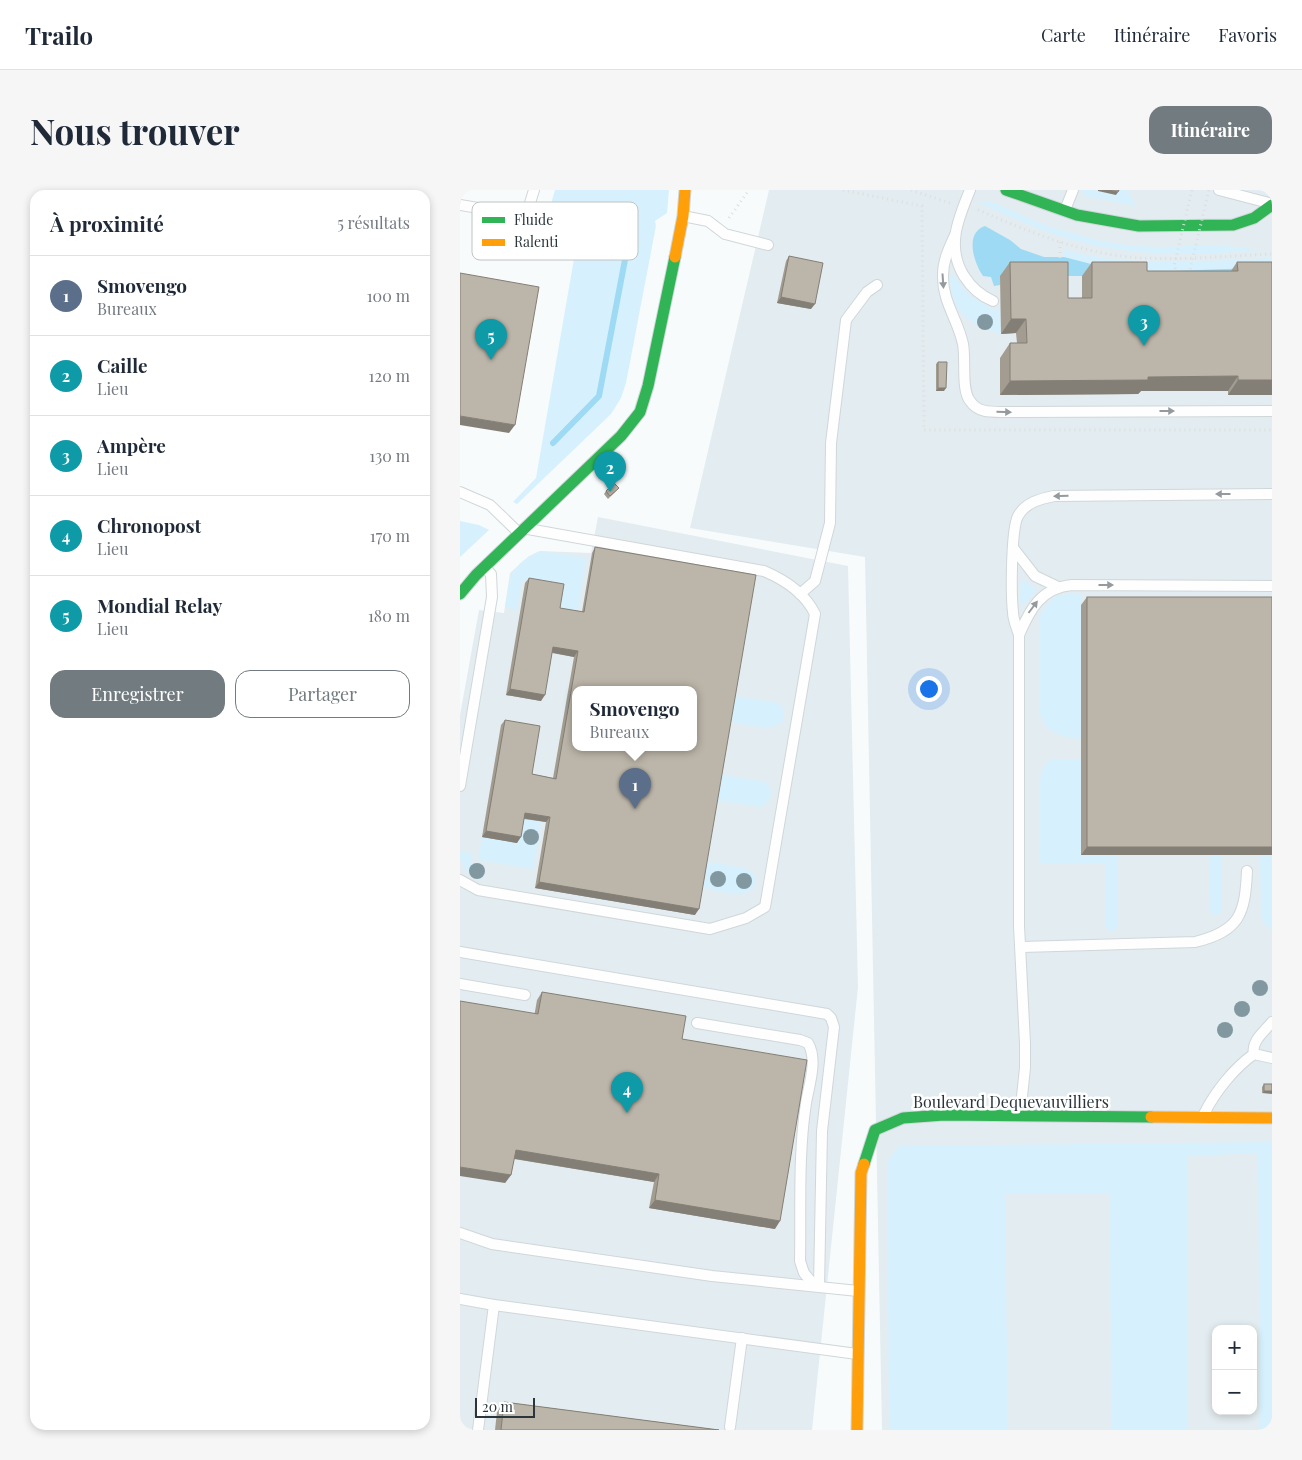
<!DOCTYPE html>
<html lang="fr">
<head>
<meta charset="utf-8">
<style>
  body { margin:0; font-family:"Playfair Display",serif; background:#f6f6f7; color:#1f2937 }
  .controls { position:absolute; right:15px; bottom:15px; display:grid; overflow:hidden; border-radius:10px; box-shadow:0 2px 8px #0003 }
  .controls button { width:45px; height:45px; display:grid; place-items:center; padding:0; border:0; border-bottom:1px solid #e0e1e3; background:#fff; color:#1f2937; font:25px sans-serif }
  .scale { position:absolute; left:15px; bottom:12px; width:60px; box-sizing:border-box; padding-left:5px; border:2px solid #2a363b; border-top:0; font-size:14px; line-height:18px; white-space:nowrap; color:#2a363b; -webkit-text-stroke:4px #fff; paint-order:stroke }
  .you { position:absolute; left:468px; top:498px; width:18px; height:18px; margin:-12px; border:4px solid #fff; border-radius:50%; background:#1a73e8; box-shadow:0 0 0 8px #1a73e833 }
  .badge { display:grid; place-items:center; width:32px; height:32px; border-radius:50%; background:#727b7f; color:#fff; font-size:16px; font-weight:700 }
  .pin { position:absolute; translate:-50% -41px; filter:drop-shadow(0 1px 2px #0008) }
  .pin::after { content:''; position:absolute; top:26px; width:18px; height:15px; background:inherit; clip-path:polygon(0 0,100% 0,50% 100%) }
  .popup { position:absolute; left:112px; top:496px; width:125px; height:65px; box-sizing:border-box; display:grid; place-content:center; border-radius:10px; background:#fff; filter:drop-shadow(0 1px 4px #0005); font-size:16px; white-space:nowrap; color:#747a83 }
  .popup b { font-size:19px; color:#1f2937 }
  .popup::after { content:''; position:absolute; left:50%; top:100%; margin-left:-10px; border:10px solid transparent; border-top-color:#fff }
  .list { margin:0; padding:0; list-style:none }
  h2 { display:flex; justify-content:space-between; align-items:center; height:65px; margin:0; padding:0 20px; font-size:21px }
  h2 small { font-size:16px; font-weight:400; color:#747a83 }
  .list li { display:grid; grid-template-columns:32px 1fr auto; gap:15px; align-items:center; box-sizing:border-box; height:80px; padding:0 20px; border-top:1px solid #e0e1e3 }
  .list b { display:block; font-size:19px; white-space:nowrap }
  .list p { margin:0; font-size:16px; white-space:nowrap; color:#747a83 }
  .list em { font-size:16px; font-style:normal; color:#747a83 }
  .actions { display:flex; gap:10px; padding:15px 20px }
  .actions a { flex:1; padding:11px 0; border:1px solid #727b7f; border-radius:15px; text-align:center; font-size:18px; color:#727b7f }
  .actions .main { background:#727b7f; color:#fff }
  .map { position:relative; flex:none; width:812px; height:1240px; overflow:hidden; border-radius:15px }
  header { display:flex; align-items:center; gap:30px; box-sizing:border-box; height:70px; padding:0 25px; background:#fff; border-bottom:1px solid #e0e1e3 }
  header strong { font-size:24px }
  nav { display:flex; gap:28px; margin-inline-start:auto; font-size:18px }
  .intro { display:flex; align-items:center; justify-content:space-between; box-sizing:border-box; height:120px; padding:0 30px }
  h1 { margin:0; font-size:35px }
  .button { padding:12px 22px; border-radius:15px; background:#727b7f; color:#fff; font-size:18px; font-weight:700 }
  main { display:flex; gap:30px; padding:0 30px }
  aside { flex:1; background:#fff; border-radius:15px; box-shadow:0 2px 8px #0003 }
  .map>svg:first-child { display:block }
  .built { fill:#e3ecf0; fill-rule:evenodd }
  .green { fill:#d6f1fd }
  .water { fill:#9edaf3 }
  .lines { fill:none; stroke-linecap:round; stroke-linejoin:round }
  .stream { stroke:#9edaf3; stroke-width:6 }
  .lane-casing { stroke:#d0d7d9; stroke-width:12 }
  .fast-casing { stroke:#d0d7d9; stroke-width:13 }
  .slow-casing { stroke:#d0d7d9; stroke-width:13 }
  .path { stroke:#dddedf; stroke-width:3; stroke-dasharray:1 4; stroke-linecap:butt }
  .lane { stroke:#fefeff; stroke-width:10 }
  .fast { stroke:#30b455; stroke-width:11 }
  .slow { stroke:#ff9f0a; stroke-width:11 }
  .path-bridge { stroke:#dddedf; stroke-width:3; stroke-dasharray:1 4; stroke-linecap:butt }
  .tree { fill:#8298a1 }
  .wall { fill:#a29c91 }
  .shaded-wall { fill:#847f76 }
  .building { fill:#bcb5a9; stroke:#847f76; fill-rule:evenodd }
  .oneway { fill:#949a9d }
  .labels { text-anchor:middle; dominant-baseline:central; stroke-width:5; stroke-linejoin:round; paint-order:stroke }
  .street-label { font-size:16px; fill:#2a363b; stroke:#fff }
  .key { fill:#fff; stroke:#bfc3c4; stroke-width:1 }
  .key-label { font-size:14px; fill:#2a363b }
</style>
</head>
<body>
<header>
<strong>Trailo</strong>
<nav><a>Carte</a><a>Itinéraire</a><a>Favoris</a></nav>
</header>
<div class="intro"><h1>Nous trouver</h1><a class="button">Itinéraire</a></div>
<main>
<aside>
<h2>À proximité<small>5 résultats</small></h2>
<ul class="list">
<li><span class="badge" style="background:#5c6f8a">1</span><div><b>Smovengo</b><p>Bureaux</p></div><em>100 m</em></li>
<li><span class="badge" style="background:#0f9aa8">2</span><div><b>Caille</b><p>Lieu</p></div><em>120 m</em></li>
<li><span class="badge" style="background:#0f9aa8">3</span><div><b>Ampère</b><p>Lieu</p></div><em>130 m</em></li>
<li><span class="badge" style="background:#0f9aa8">4</span><div><b>Chronopost</b><p>Lieu</p></div><em>170 m</em></li>
<li><span class="badge" style="background:#0f9aa8">5</span><div><b>Mondial Relay</b><p>Lieu</p></div><em>180 m</em></li>
</ul>
<div class="actions"><a class="main">Enregistrer</a><a>Partager</a></div>
</aside>
<div class="map">
<svg width="812" height="1240" viewBox="0 0 812 1240">
  <rect width="100%" height="100%" fill="#f8fbfc"/>
  <g class="built">
    <path d="M 309,0 L 812,0 L 812,1240 L 422,1240 L 405,367 L 230,338 ZM 756,1139 L 793,1139 L 793,1221 L 756,1221 Z"/>
    <path d="M 138,327 L 388,376 L 398,797 L 352,1240 L 0,1240 L 0,525 L 19,420 L 44,423 L 50,383 L 69,366 L 80,361 L 131,363 ZM 116,500 L 234,500 L 234,558 L 116,558 Z"/>
  </g>
  <g class="green">
    <path d="M 95,0 L 209,0 L 207,23 L 195,31 L 196,36 L 166,193 L 161,208 L 151,224 L 57,314 L 53,312 L 76,288 L 116,57 L 82,44 Z"/>
    <path d="M 621,0 L 635,0 L 656,5 L 657,0 L 667,0 L 676,16 L 625,6 Z"/>
    <path d="M 523,11 L 535,13 L 584,35 L 641,51 L 674,56 L 704,57 L 757,55 L 800,60 C 748,64 695,67 644,57 C 600,49 558,31 518,12 Z"/>
    <path d="M 604,60 C 672,78 742,71 812,68 L 812,78 L 687,82 L 635,75 L 604,67 Z"/>
    <path d="M 491,82 L 508,104 L 532,119 L 540,120 L 541,144 C 509,136 486,117 491,82 Z"/>
    <path d="M 0,331 L 19,335 L 29,340 L 0,367 Z"/>
    <path d="M 80,361 L 126,368 L 117,424 L 98,420 L 102,397 L 62,390 L 57,420 L 45,417 C 50,386 49,376 80,361 Z"/>
    <path d="M 561,388 L 577,400 L 563,415 L 560,413 Z"/>
    <path d="M 606,404 L 622,404 L 621,549 C 604,548 584,543 580,524 L 580,424 L 594,407 Z"/>
    <path d="M 272,506 L 319,513 L 324,520 L 324,531 C 310,543 285,534 268,531 Z"/>
    <path d="M 590,569 L 621,569 L 658,665 L 658,736 L 654,742 L 646,738 L 645,673 L 584,674 L 580,672 L 580,589 L 582,580 Z"/>
    <path d="M 259,584 L 306,592 L 311,599 L 310,610 L 301,617 L 255,610 Z"/>
    <path d="M 61,628 L 81,632 L 73,679 L 18,670 L 22,647 L 57,653 Z"/>
    <path d="M 0,662 L 13,663 L 11,672 L 24,675 L 22,690 C 8,686 0,676 0,662 Z"/>
    <path d="M 749,665 L 762,665 L 762,720 L 761,723 L 754,726 L 750,720 Z"/>
    <path d="M 800,665 L 812,665 L 812,741 L 804,734 L 801,726 Z"/>
    <path d="M 244,671 L 289,679 L 296,687 C 297,715 257,700 240,697 Z"/>
    <path d="M 812,952 L 812,1240 L 800,1240 L 798,963 L 727,966 L 727,1240 L 651,1240 L 650,1003 L 545,1003 L 548,1240 L 429,1240 L 427,972 L 439,956 Z"/>
  </g>
  <path class="water" d="M 525,36 L 550,50 L 561,59 L 584,67 L 604,67 L 635,75 L 687,82 L 792,78 L 812,86 L 540,86 L 540,95 L 534,96 L 531,87 L 523,86 C 514,73 504,43 525,36 Z"/>
  <g class="lines">
    <path class="stream" d="M 93,253 L 139,206 L 168,54"/>
    <defs>
      <g id="lane">
        <path d="M 510,0 C 498,29 486,57 504,86 C 511,97 521,106 533,111"/>
        <path d="M 759,0 L 809,13"/>
        <path d="M 0,15 L 66,26 L 74,0"/>
        <path d="M 605,20 L 613,0"/>
        <path d="M 223,26 L 248,31 L 265,44 L 308,55"/>
        <path d="M 495,45 C 489,58 483,70 483,85 C 482,111 498,130 503,154 C 506,169 501,200 510,211 C 518,223 531,222 545,222 L 812,221"/>
        <path d="M 0,302 L 30,315 L 59,343"/>
        <path d="M 554,359 L 575,386 L 598,397"/>
        <path d="M 340,404 L 355,391 L 370,333 L 371,253 L 386,130 L 407,102 L 417,95"/>
        <path d="M 559,445 C 570,419 581,398 612,395 L 812,396"/>
        <path d="M 0,596 L 32,407 L 31,384 L 26,379"/>
        <path d="M 0,690 L 18,700 L 250,739 L 286,728 L 305,717 L 355,424 C 345,403 325,390 304,381 L 68,339"/>
        <path d="M 562,757 L 735,752 C 780,741 785,724 787,681"/>
        <path d="M 0,762 L 367,824 L 371,828 L 374,837 L 362,941 L 359,1096"/>
        <path d="M 0,794 L 65,805"/>
        <path d="M 812,832 C 804,842 791,851 794,864 L 812,868"/>
        <path d="M 237,833 L 340,850 L 348,853 C 358,870 349,895 346,913 C 338,965 341,1019 340,1071 L 344,1083 L 354,1095"/>
        <path d="M 744,924 C 755,902 774,878 794,864"/>
        <path d="M 560,925 L 565,878 L 565,853 L 559,736 L 559,445 C 557,438 553,430 553,422 C 551,405 551,339 558,326 C 566,312 580,309 594,306 L 812,304"/>
        <path d="M 0,1043 L 32,1054 L 252,1086 L 398,1101"/>
        <path d="M 0,1109 L 34,1115"/>
        <path d="M 270,1237 L 282,1148"/>
        <path d="M 18,1240 L 34,1115 L 397,1164"/>
      </g>
      <g id="fast">
        <path d="M 546,0 L 617,25 L 679,36 L 773,35 L 794,28 L 812,15"/>
        <path d="M 0,404 L 16,385 L 161,246 L 180,222 L 188,196 L 215,67"/>
        <path d="M 404,974 L 415,940 L 443,928 L 484,925 L 691,927"/>
      </g>
      <g id="slow">
        <path d="M 215,67 L 223,26 L 225,0"/>
        <path d="M 691,927 L 812,928"/>
        <path d="M 397,1240 L 401,983 L 404,974"/>
      </g>
    </defs>
    <use href="#lane" class="lane-casing"/>
    <use href="#fast" class="fast-casing"/>
    <use href="#slow" class="slow-casing"/>
    <g class="path">
      <path d="M 383,0 L 462,16 L 464,240 L 812,240"/>
      <path d="M 451,0 L 490,13"/>
      <path d="M 518,20 C 570,42 624,65 682,68 C 725,70 769,66 812,64"/>
      <path d="M 269,28 L 289,0"/>
      <path d="M 600,52 L 600,76"/>
    </g>
    <use href="#lane" class="lane"/>
    <use href="#fast" class="fast"/>
    <use href="#slow" class="slow"/>
    <g class="path-bridge">
      <path d="M 718,83 L 714,76 L 732,0"/>
      <path d="M 729,84 L 749,0"/>
    </g>
  </g>
  <g class="tree">
    <circle cx="525" cy="132" r="8"/>
    <circle cx="71" cy="647" r="8"/>
    <circle cx="17" cy="681" r="8"/>
    <circle cx="258" cy="689" r="8"/>
    <circle cx="284" cy="691" r="8"/>
    <circle cx="800" cy="798" r="8"/>
    <circle cx="782" cy="819" r="8"/>
    <circle cx="765" cy="840" r="8"/>
  </g>
  <g class="wall">
    <path d="M 95,25 L 106,45 L 104,47 L 90,45 L 93,28 Z"/>
    <path d="M 329,66 L 351,119 L 317,113 L 326,71 Z"/>
    <path d="M 550,72 L 608,108 L 622,108 L 622,86 L 632,72 L 687,81 L 771,81 L 777,72 L 812,72 L 812,205 L 768,205 L 768,201 L 681,201 L 678,204 L 540,205 L 540,168 L 550,153 L 557,153 L 556,143 L 541,144 L 540,86 Z"/>
    <path d="M 478,172 L 484,201 L 476,201 L 476,174 Z"/>
    <path d="M 159,298 L 148,309 L 144,304 L 146,301 Z"/>
    <path d="M 135,357 L 235,725 L 75,698 L 86,632 L 64,629 L 57,653 L 22,647 L 41,535 L 45,530 L 72,584 L 93,588 L 114,467 L 92,463 L 81,511 L 46,505 L 65,393 L 69,388 L 100,418 L 122,422 L 132,363 Z"/>
    <path d="M 627,407 L 812,407 L 812,665 L 621,665 L 621,415 Z"/>
    <path d="M 82,802 L 222,849 L 315,1039 L 189,1018 L 194,992 L 54,969 L 51,985 L 45,993 L 77,810 Z"/>
    <path d="M 804,894 L 812,894 L 802,903 L 802,897 Z"/>
    <path d="M 44,1212 L 259,1240 L 35,1240 L 37,1222 Z"/>
  </g>
  <g class="shaded-wall">
    <path d="M 638,0 L 648,0 L 658,2 L 656,5 L 638,1 Z"/>
    <path d="M 92,43 L 106,45 L 104,47 L 90,45 Z"/>
    <path d="M 321,107 L 355,114 L 351,119 L 317,113 Z"/>
    <path d="M 551,129 L 566,129 L 556,143 L 541,144 Z"/>
    <path d="M 778,186 L 768,201 L 681,201 L 678,204 L 540,205 L 550,191 L 688,187 Z"/>
    <path d="M 778,190 L 812,190 L 812,205 L 768,205 Z"/>
    <path d="M 478,198 L 486,198 L 484,201 L 476,201 Z"/>
    <path d="M 0,226 L 55,235 L 49,243 L 0,235 Z"/>
    <path d="M 93,457 L 118,461 L 114,467 L 89,462 Z"/>
    <path d="M 50,499 L 85,505 L 81,511 L 46,505 Z"/>
    <path d="M 65,623 L 90,627 L 86,632 L 61,628 Z"/>
    <path d="M 26,641 L 61,647 L 57,653 L 22,647 Z"/>
    <path d="M 627,657 L 812,657 L 812,665 L 621,665 Z"/>
    <path d="M 79,692 L 239,719 L 235,725 L 75,698 Z"/>
    <path d="M 804,901 L 812,901 L 812,904 L 802,903 Z"/>
    <path d="M 56,960 L 199,984 L 194,992 L 50,968 Z"/>
    <path d="M 0,977 L 51,985 L 45,993 L 0,986 Z"/>
    <path d="M 195,1010 L 320,1031 L 315,1039 L 189,1018 Z"/>
  </g>
  <g class="building">
    <path d="M 648,0 L 659,0 L 658,2 Z"/>
    <path d="M 95,25 L 109,28 L 106,45 L 92,43 Z"/>
    <path d="M 329,66 L 363,73 L 355,114 L 321,107 Z"/>
    <path d="M 550,72 L 608,72 L 608,108 L 632,108 L 632,72 L 687,72 L 687,81 L 778,81 L 777,72 L 812,72 L 812,190 L 778,190 L 778,186 L 688,187 L 688,190 L 550,191 L 550,153 L 567,153 L 566,129 L 551,129 Z"/>
    <path d="M 0,83 L 79,97 L 55,235 L 0,226 Z"/>
    <path d="M 478,172 L 487,172 L 486,198 L 478,198 Z"/>
    <path d="M 154,293 L 159,298 L 150,306 L 146,301 Z"/>
    <path d="M 135,357 L 296,385 L 239,719 L 79,692 L 90,627 L 65,623 L 61,647 L 26,641 L 45,530 L 80,536 L 72,584 L 96,589 L 118,461 L 93,457 L 85,505 L 50,499 L 69,388 L 104,394 L 100,418 L 124,422 ZM 116,500 L 234,500 L 234,558 L 116,558 Z"/>
    <rect x="627" y="407" width="185" height="250"/>
    <path d="M 82,802 L 226,826 L 222,849 L 347,870 L 320,1031 L 195,1010 L 199,984 L 56,960 L 51,985 L 0,977 L 0,811 L 78,824 Z"/>
    <rect x="804" y="894" width="8" height="7"/>
    <path d="M 44,1212 L 259,1240 L 41,1240 Z"/>
  </g>
  <defs><path id="oneway-solid" d="M-6-.8H1V-3.2L6.5 0L1 3.2V.8H-6Z" transform="scale(1.25)"/></defs>
  <g class="oneway">
    <use href="#oneway-solid" transform="translate(483 91) rotate(86)"/>
    <use href="#oneway-solid" transform="translate(707 221)"/>
    <use href="#oneway-solid" transform="translate(544 222) rotate(1)"/>
    <use href="#oneway-solid" transform="translate(763 304) rotate(180)"/>
    <use href="#oneway-solid" transform="translate(601 306) rotate(178)"/>
    <use href="#oneway-solid" transform="translate(646 395)"/>
    <use href="#oneway-solid" transform="translate(573 417) rotate(-53)"/>
  </g>
  <g class="labels">
    <g class="street-label">
      <text x="551" y="911">Boulevard Dequevauvilliers</text>
    </g>
  </g>
  <rect x="12" y="12" width="166" height="58" rx="8" class="key"/>
  <rect x="22" y="27" width="23" height="6" fill="#30b455"/>
  <rect x="22" y="49" width="23" height="7" fill="#ff9f0a"/>
  <g class="key-label">
    <text x="54" y="35">Fluide</text>
    <text x="54" y="57">Ralenti</text>
  </g>
</svg>
<div class="controls">
<button>+</button>
<button>−</button>
</div>
<div class="scale">20 m</div>
<div class="you"></div>
<div class="pin badge" style="left:175px;top:619px;background:#5c6f8a">1</div>
<div class="popup"><b>Smovengo</b>Bureaux</div>
<div class="pin badge" style="left:150px;top:302px;background:#0f9aa8">2</div>
<div class="pin badge" style="left:684px;top:156px;background:#0f9aa8">3</div>
<div class="pin badge" style="left:167px;top:923px;background:#0f9aa8">4</div>
<div class="pin badge" style="left:31px;top:170px;background:#0f9aa8">5</div>
</div>
</main>
</body>
</html>
